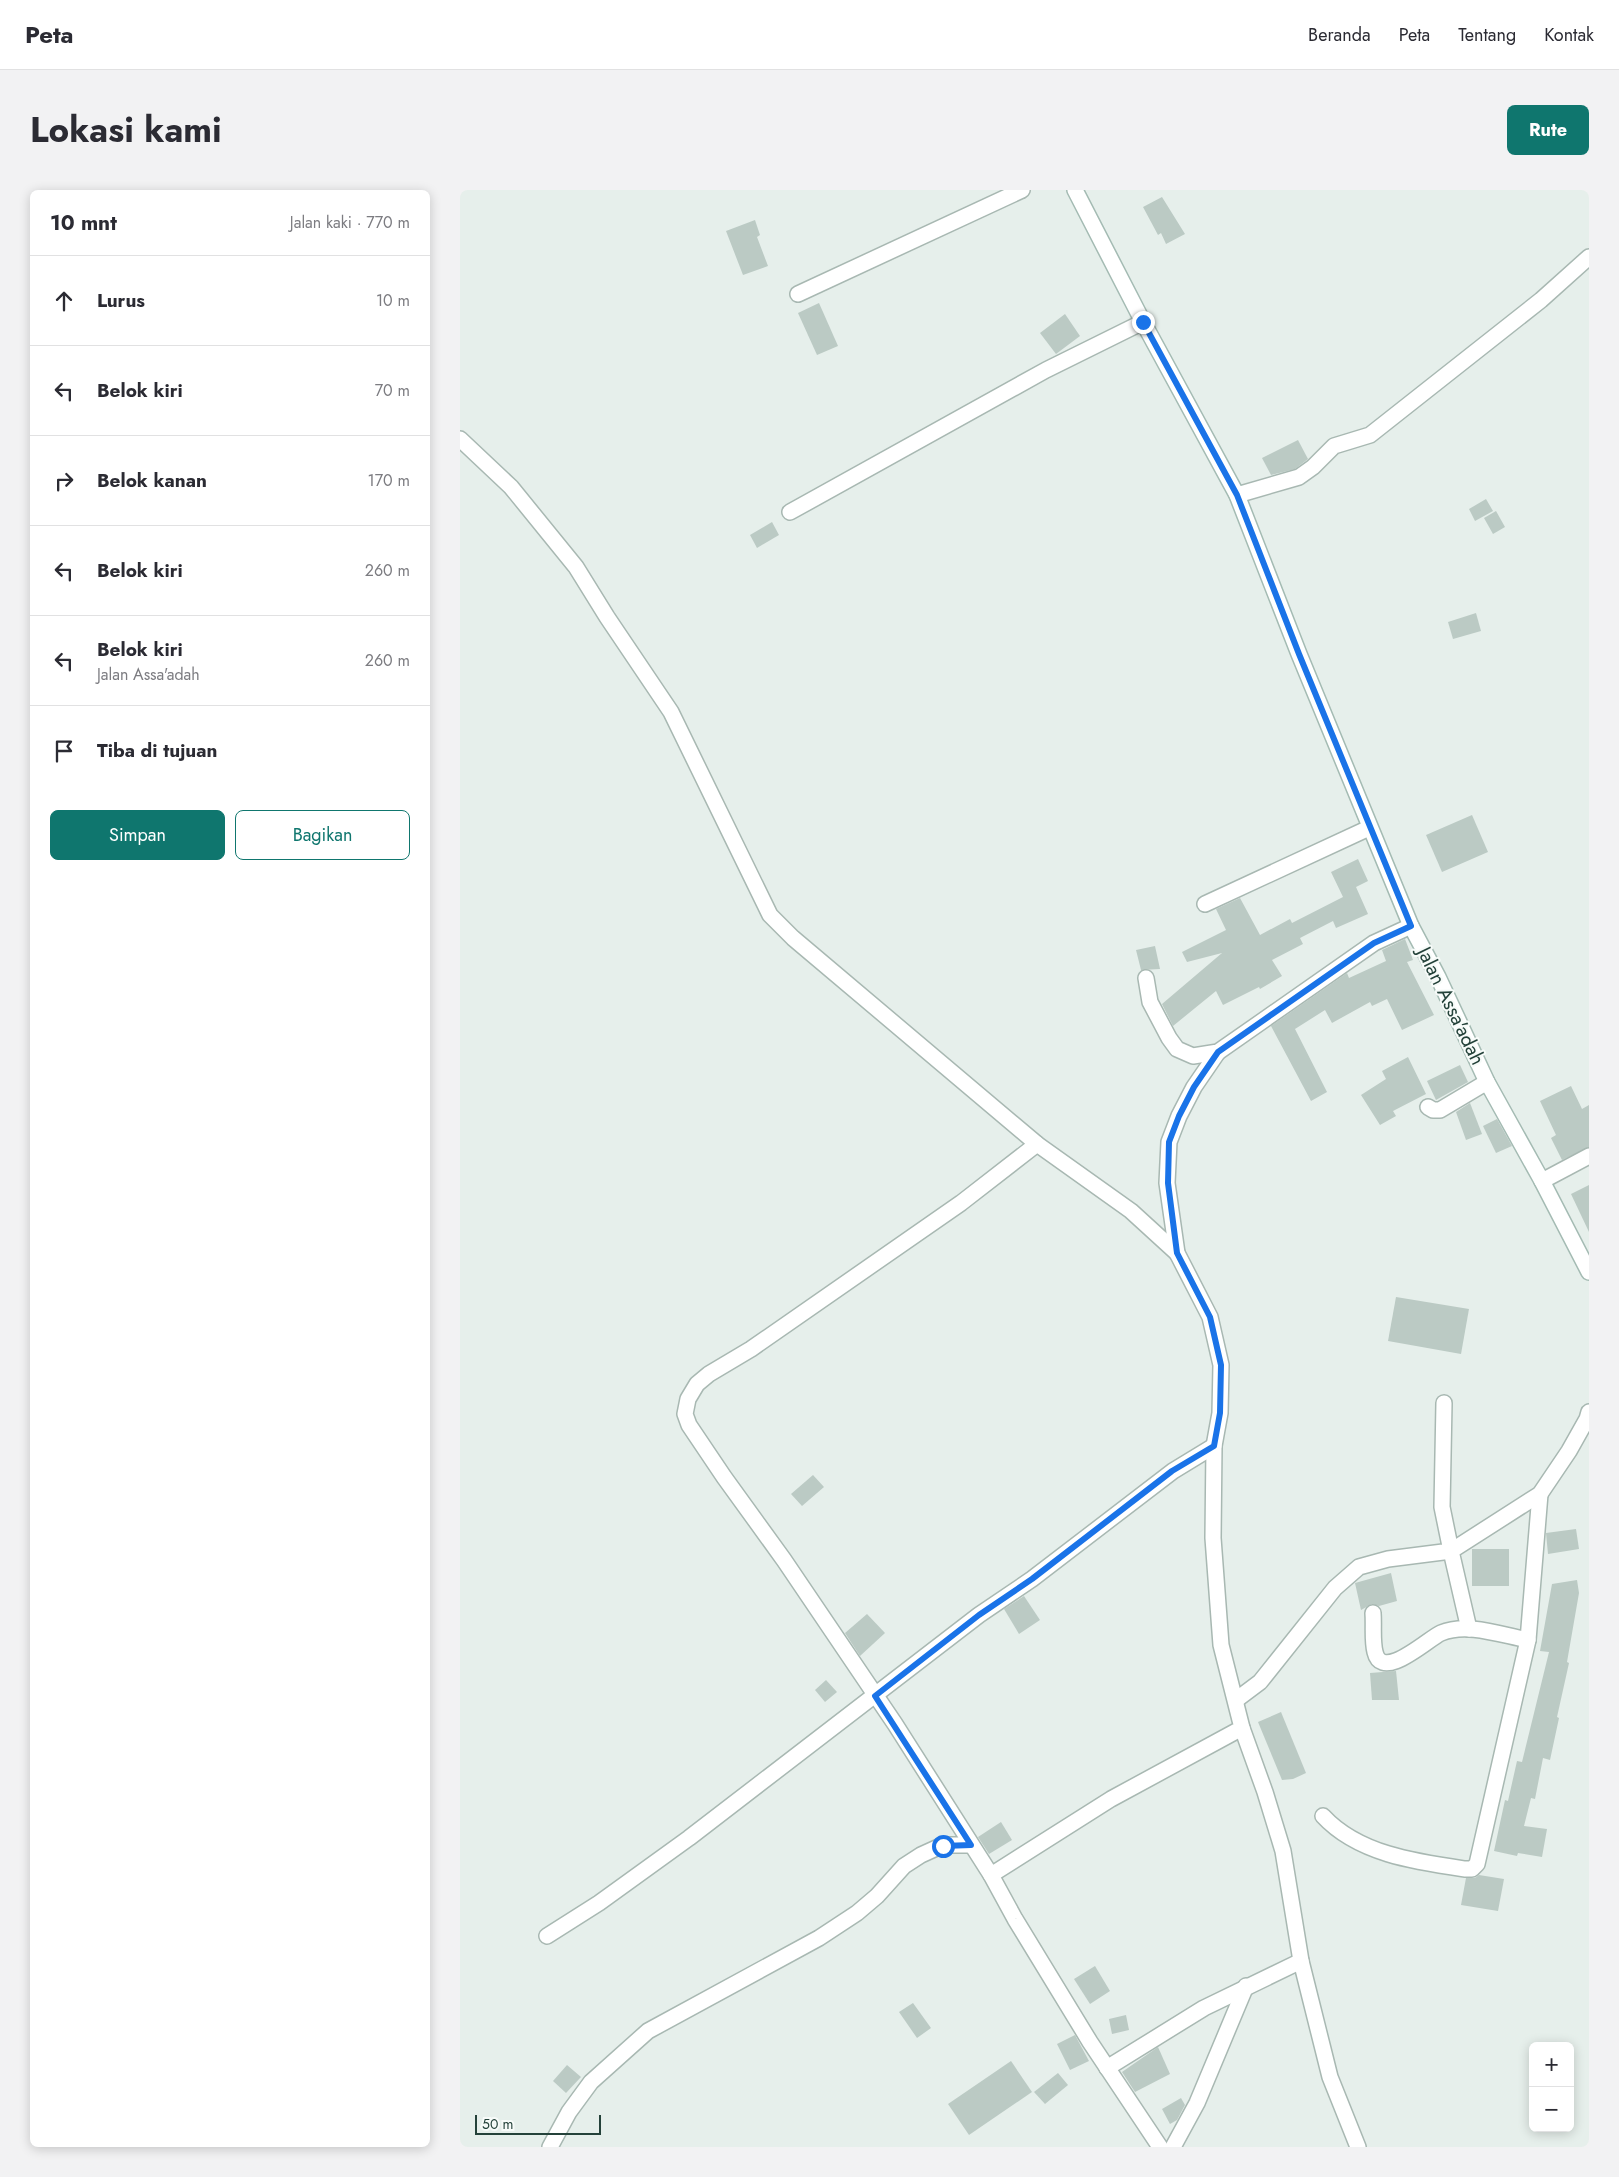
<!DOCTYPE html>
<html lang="id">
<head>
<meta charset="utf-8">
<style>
  body { margin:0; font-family:Jost,sans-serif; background:#f2f2f3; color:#2b2b33 }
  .controls { position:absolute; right:15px; bottom:15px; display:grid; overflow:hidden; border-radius:8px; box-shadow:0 2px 12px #0003 }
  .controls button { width:45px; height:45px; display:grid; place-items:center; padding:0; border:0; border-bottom:1px solid #e1e1e2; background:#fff; color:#2b2b33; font:25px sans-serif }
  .scale { position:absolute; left:15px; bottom:12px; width:126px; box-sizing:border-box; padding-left:5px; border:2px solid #24423a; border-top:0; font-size:14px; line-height:18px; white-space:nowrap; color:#24423a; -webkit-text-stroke:4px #f7fbf9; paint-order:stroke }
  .stop { position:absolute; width:15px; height:15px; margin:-11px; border:4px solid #1a73e8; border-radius:50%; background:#fff }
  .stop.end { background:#1a73e8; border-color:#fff; box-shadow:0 1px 5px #0008 }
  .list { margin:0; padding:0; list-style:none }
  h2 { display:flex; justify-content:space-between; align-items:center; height:65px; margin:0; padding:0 20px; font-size:21px }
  h2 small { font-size:16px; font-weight:400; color:#7c7c81 }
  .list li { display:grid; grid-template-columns:32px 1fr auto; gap:15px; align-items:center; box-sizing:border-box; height:90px; padding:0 20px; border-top:1px solid #e1e1e2 }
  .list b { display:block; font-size:19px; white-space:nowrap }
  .list p { margin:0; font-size:16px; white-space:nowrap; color:#7c7c81 }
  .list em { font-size:16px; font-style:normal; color:#7c7c81 }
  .actions { display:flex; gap:10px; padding:15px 20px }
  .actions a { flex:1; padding:11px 0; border:1px solid #0f766e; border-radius:8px; text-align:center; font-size:18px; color:#0f766e }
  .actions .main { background:#0f766e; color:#fff }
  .icon { flex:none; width:28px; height:28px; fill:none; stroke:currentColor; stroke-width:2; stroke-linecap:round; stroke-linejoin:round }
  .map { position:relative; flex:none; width:1129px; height:1957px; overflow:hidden; border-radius:8px }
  header { display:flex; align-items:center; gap:30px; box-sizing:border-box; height:70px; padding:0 25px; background:#fff; border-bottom:1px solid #e1e1e2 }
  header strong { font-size:24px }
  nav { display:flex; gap:28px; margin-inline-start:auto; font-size:18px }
  .intro { display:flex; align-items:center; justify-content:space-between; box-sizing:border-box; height:120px; padding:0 30px }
  h1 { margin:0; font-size:35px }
  .button { padding:12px 22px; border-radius:8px; background:#0f766e; color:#fff; font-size:18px; font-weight:700 }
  main { display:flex; gap:30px; padding:0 30px }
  aside { flex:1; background:#fff; border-radius:8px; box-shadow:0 2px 12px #0003 }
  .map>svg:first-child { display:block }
  .building { fill:#bbcac4 }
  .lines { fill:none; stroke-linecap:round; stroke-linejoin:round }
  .street-casing { stroke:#a8b8b2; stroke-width:18 }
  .secondary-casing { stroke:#a4bbb3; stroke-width:18 }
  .street { stroke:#fff; stroke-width:15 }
  .secondary { stroke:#fff; stroke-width:15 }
  .route { stroke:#1a73e8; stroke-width:6 }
  .labels { text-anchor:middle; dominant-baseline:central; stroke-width:4; stroke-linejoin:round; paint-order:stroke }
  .street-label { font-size:20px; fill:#24423a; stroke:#f7fbf9 }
</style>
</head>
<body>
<header>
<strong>Peta</strong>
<nav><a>Beranda</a><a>Peta</a><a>Tentang</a><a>Kontak</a></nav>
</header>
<div class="intro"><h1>Lokasi kami</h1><a class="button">Rute</a></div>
<main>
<aside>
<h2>10 mnt<small>Jalan kaki · 770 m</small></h2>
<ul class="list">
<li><svg class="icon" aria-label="ahead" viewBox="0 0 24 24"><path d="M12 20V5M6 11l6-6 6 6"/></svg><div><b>Lurus</b></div><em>10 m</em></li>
<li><svg class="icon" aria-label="left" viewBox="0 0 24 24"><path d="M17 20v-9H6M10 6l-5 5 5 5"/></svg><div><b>Belok kiri</b></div><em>70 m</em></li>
<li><svg class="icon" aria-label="right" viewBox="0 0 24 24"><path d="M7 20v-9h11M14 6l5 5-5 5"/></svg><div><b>Belok kanan</b></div><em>170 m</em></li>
<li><svg class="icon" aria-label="left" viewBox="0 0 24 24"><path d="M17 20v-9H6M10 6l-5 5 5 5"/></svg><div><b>Belok kiri</b></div><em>260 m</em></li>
<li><svg class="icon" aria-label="left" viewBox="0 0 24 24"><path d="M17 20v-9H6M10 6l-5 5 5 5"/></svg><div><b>Belok kiri</b><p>Jalan Assa'adah</p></div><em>260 m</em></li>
<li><svg class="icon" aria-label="arrive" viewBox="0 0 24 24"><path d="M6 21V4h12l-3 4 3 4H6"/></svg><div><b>Tiba di tujuan</b></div></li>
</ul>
<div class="actions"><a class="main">Simpan</a><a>Bagikan</a></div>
</aside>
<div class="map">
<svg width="1129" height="1957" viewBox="0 0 1129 1957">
  <rect width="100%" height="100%" fill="#e6efeb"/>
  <g class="building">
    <path d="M 702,7 L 725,44 L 706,54 L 701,43 L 698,45 L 683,17 Z"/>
    <path d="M 295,30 L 300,45 L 297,47 L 308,76 L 283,85 L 266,41 Z"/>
    <path d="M 359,113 L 378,156 L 357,165 L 338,123 Z"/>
    <path d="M 605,124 L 620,146 L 596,164 L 580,143 Z"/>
    <path d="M 838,250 L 848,269 L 835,279 L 811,285 L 802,268 Z"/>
    <path d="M 1026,309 L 1033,321 L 1015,331 L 1009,319 Z"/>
    <path d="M 1036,321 L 1045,337 L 1033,344 L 1024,328 Z"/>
    <path d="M 312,332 L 319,345 L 297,358 L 290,345 Z"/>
    <path d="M 1016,423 L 1021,441 L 993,449 L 988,432 Z"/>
    <path d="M 1012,625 L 1028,662 L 982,682 L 966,645 Z"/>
    <path d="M 898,669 L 908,691 L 896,697 L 908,724 L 876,738 L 873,731 L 840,748 L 843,754 L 812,770 L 822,786 L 800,799 L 799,797 L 763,815 L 756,801 L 713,836 L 702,814 L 762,763 L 727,772 L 722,762 L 766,740 L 756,719 L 780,708 L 800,745 L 830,729 L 832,733 L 883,707 L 871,682 Z"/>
    <path d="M 945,749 L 953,770 L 947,772 L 974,825 L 942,840 L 927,809 L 912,816 L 910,812 L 872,833 L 865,820 L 835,839 L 867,902 L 851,911 L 811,836 L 887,783 L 889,788 L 926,771 L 922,760 Z"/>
    <path d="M 695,756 L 700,779 L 681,780 L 676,760 Z"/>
    <path d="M 948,867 L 966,904 L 933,921 L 936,926 L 920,935 L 901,905 L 926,889 L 922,881 Z"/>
    <path d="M 1000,875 L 1008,892 L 976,910 L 967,891 Z"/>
    <path d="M 1111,896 L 1122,919 L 1129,915 L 1129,957 L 1102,970 L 1091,948 L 1096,945 L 1080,911 Z"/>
    <path d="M 1010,913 L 1022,944 L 1006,950 L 996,922 Z"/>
    <path d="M 1037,929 L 1052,956 L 1036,963 L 1023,936 Z"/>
    <path d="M 1129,995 L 1129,1042 L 1111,1004 Z"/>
    <path d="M 936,1107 L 1009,1119 L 1001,1164 L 928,1151 Z"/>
    <path d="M 353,1285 L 364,1297 L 342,1316 L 331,1304 Z"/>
    <path d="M 1116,1339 L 1119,1359 L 1088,1364 L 1086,1343 Z"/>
    <rect x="1012" y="1359" width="37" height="37"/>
    <path d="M 931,1383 L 937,1411 L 919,1416 L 912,1414 L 901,1420 L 895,1393 Z"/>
    <path d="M 1117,1390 L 1119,1403 L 1107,1472 L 1109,1473 L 1097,1527 L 1099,1528 L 1090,1570 L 1083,1568 L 1075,1609 L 1071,1608 L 1064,1636 L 1087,1639 L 1082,1667 L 1058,1663 L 1057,1666 L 1034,1661 L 1045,1610 L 1048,1611 L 1057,1571 L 1062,1572 L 1089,1462 L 1080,1461 L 1092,1394 Z"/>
    <path d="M 564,1406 L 580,1430 L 559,1444 L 544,1419 Z"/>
    <path d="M 407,1424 L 425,1443 L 400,1466 L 385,1443 Z"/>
    <path d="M 936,1481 L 939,1510 L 912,1510 L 910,1483 Z"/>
    <path d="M 366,1490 L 377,1502 L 365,1512 L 355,1500 Z"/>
    <path d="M 821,1522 L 846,1583 L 833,1589 L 822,1590 L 798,1532 Z"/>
    <path d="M 541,1632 L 552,1650 L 529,1664 L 518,1647 Z"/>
    <path d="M 1019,1685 L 1044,1689 L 1038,1721 L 1001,1715 L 1006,1688 L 1015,1688 Z"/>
    <path d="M 635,1776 L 650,1801 L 630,1814 L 614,1789 Z"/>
    <path d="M 453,1813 L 471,1838 L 457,1848 L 439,1822 Z"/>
    <path d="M 666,1825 L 669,1840 L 652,1844 L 649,1829 Z"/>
    <path d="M 615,1845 L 629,1871 L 610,1880 L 597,1854 Z"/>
    <path d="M 698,1857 L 710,1884 L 675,1902 L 662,1882 Z"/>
    <path d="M 551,1871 L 572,1902 L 509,1945 L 488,1914 Z"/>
    <path d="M 107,1875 L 121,1887 L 106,1903 L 93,1891 Z"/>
    <path d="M 598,1883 L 608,1895 L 585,1914 L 574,1902 Z"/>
    <path d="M 721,1908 L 725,1915 L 717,1930 L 710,1934 L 702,1919 Z"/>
  </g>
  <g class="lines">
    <defs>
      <g id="street">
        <path d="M 338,104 L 562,0"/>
        <path d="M 0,249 L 51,297 L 116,377 L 147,427 L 211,522 L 310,725 L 333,748 L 577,954 L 671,1021 L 717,1063"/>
        <path d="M 777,305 L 839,287 L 853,277 L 874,256 L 910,245 L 1081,110 L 1129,67"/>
        <path d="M 330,322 L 586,180 L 683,132"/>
        <path d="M 745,714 L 909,638"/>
        <path d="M 686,788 L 690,812 L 709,848 L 717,859 L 733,866 L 758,862 L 914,753 L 951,736"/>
        <path d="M 968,917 L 973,920 L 980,920 L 1027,892"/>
        <path d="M 577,954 L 501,1013 L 291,1159 L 249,1184 L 237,1194 L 228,1209 L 225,1224 L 229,1235 L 264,1287 L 324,1370 L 435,1534 L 531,1685 L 555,1729 L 630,1852 L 700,1957"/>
        <path d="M 1082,991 L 1129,966"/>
        <path d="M 913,1423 C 914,1435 912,1450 915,1462 C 922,1493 969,1448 981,1443 C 1007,1432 1041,1445 1068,1450"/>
        <path d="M 1009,1439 L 991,1361 L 1080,1304 L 1109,1261 L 1127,1229 L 1129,1222"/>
        <path d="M 776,1510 L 800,1492 L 875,1398 L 899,1377 L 928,1369 L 991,1361 L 982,1317 L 984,1213"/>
        <path d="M 863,1626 C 898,1664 956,1672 1005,1679 L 1012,1679 L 1017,1674 L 1068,1450 L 1080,1304"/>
        <path d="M 531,1685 L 651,1609 L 782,1538 L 761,1455 L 753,1348 L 754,1256 L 760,1223 L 761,1175 L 750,1127 L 717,1063 L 707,993 L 709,952 L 719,926 L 734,897 L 758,862"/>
        <path d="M 87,1746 L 139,1713 L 229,1648 L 519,1425 L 572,1389 L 713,1281 L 754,1256"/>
        <path d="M 841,1771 L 870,1887 L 898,1957"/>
        <path d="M 647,1878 L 744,1818 L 841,1771 L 823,1661 L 805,1602 L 782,1538"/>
        <path d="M 90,1957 L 109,1922 L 131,1892 L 188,1841 L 359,1748 L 397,1723 L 417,1706 L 444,1676 L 461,1665 L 483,1655 L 511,1655"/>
        <path d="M 713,1957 L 737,1913 L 786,1796"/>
      </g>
      <path id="secondary" d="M 615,0 L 683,132 L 777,305 L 839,464 L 951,736 L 978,787 L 1027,892 L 1082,991 L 1129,1082"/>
    </defs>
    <use href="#street" class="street-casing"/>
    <use href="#secondary" class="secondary-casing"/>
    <use href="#street" class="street"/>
    <use href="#secondary" class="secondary"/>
  </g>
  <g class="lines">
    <path class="route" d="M 483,1656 L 511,1655 L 415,1506 L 519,1425 L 572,1389 L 712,1281 L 754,1256 L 760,1223 L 761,1175 L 750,1127 L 717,1063 L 708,993 L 709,952 L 719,926 L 734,897 L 758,862 L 914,753 L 951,736 L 839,464 L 777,305 L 683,132"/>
  </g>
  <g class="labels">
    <g class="street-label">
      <text transform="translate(991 816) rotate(64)">Jalan Assa'adah</text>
    </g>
  </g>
</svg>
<div class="controls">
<button>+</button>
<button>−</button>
</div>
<div class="scale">50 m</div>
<div class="stop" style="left:483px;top:1656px"></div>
<div class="stop end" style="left:683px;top:132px"></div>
</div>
</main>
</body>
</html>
